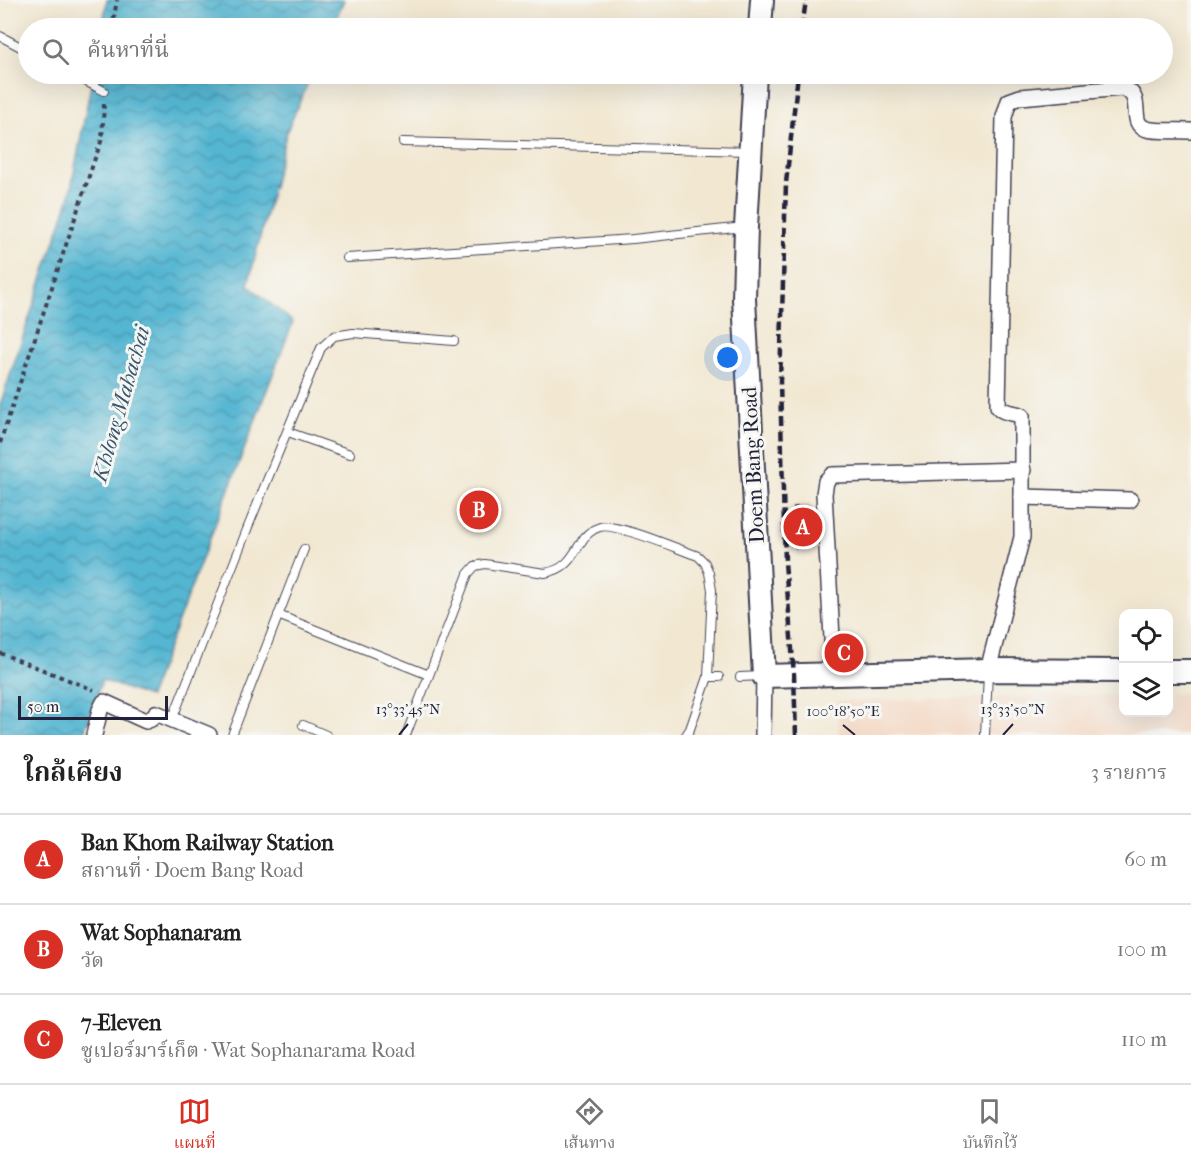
<!DOCTYPE html>
<html lang="th">
<head>
<meta charset="utf-8">
<style>
  body { margin:0; font-family:"IM FELL French Canon","Noto Serif Thai",serif; background:#f6f6f6; color:#222 }
  .controls { position:absolute; right:18px; bottom:18px; display:grid; overflow:hidden; border-radius:12px; box-shadow:0 6px 24px #0002 }
  .controls button { width:54px; height:54px; display:grid; place-items:center; padding:0; border:0; border-bottom:2px solid #e0e0e0; background:#fff; color:#222; font:30px sans-serif }
  .scale { position:absolute; left:18px; bottom:15px; width:150px; box-sizing:border-box; padding-left:6px; border:3px solid #22223b; border-top:0; font-size:16px; line-height:21px; white-space:nowrap; color:#22223b; -webkit-text-stroke:4px #f6f6f2; paint-order:stroke }
  .you { position:absolute; left:728px; top:358px; width:21px; height:21px; margin:-15px; border:4px solid #fff; border-radius:50%; background:#1a73e8; box-shadow:0 0 0 9px #1a73e833 }
  .badge { display:grid; place-items:center; width:39px; height:39px; border-radius:50%; background:#d93025; color:#fff; font-size:20px; font-weight:700 }
  .pin { position:absolute; translate:-50% -50%; border:3px solid #fff; box-shadow:0 2px 6px #0006 }
  .list { margin:0; padding:0; list-style:none }
  h2 { display:flex; justify-content:space-between; align-items:center; height:78px; margin:0; padding:0 24px; font-size:26px }
  h2 small { font-size:20px; font-weight:400; color:#767676 }
  .list li { display:grid; grid-template-columns:39px 1fr auto; gap:18px; align-items:center; box-sizing:border-box; height:90px; padding:0 24px; border-top:2px solid #e0e0e0 }
  .list b { display:block; font-size:22px; white-space:nowrap }
  .list p { margin:0; font-size:20px; white-space:nowrap; color:#767676 }
  .list em { font-size:20px; font-style:normal; color:#767676 }
  .icon { flex:none; width:33px; height:33px; fill:none; stroke:currentColor; stroke-width:2; stroke-linecap:round; stroke-linejoin:round }
  .map { position:relative; flex:none; width:1191px; height:735px; overflow:hidden }
  .search { position:absolute; background:#fff; box-shadow:0 6px 24px #0002; left:18px; right:18px; top:18px; height:66px; display:flex; align-items:center; gap:15px; box-sizing:border-box; padding:0 21px; border-radius:33px; color:#767676; font-size:22px }
  .sheet { height:348px; background:#fff }
  nav { display:flex; justify-content:space-around; align-items:center; box-sizing:border-box; height:84px; border-top:2px solid #e0e0e0; background:#fff; font-size:16px; color:#767676 }
  nav a { display:grid; justify-items:center; gap:3px }
  nav .on { color:#d93025 }
  .map>svg:first-child { display:block }
  .built { fill:#f3d4be }
  .water { fill:url(#water-waves); stroke:#3b6c86; stroke-width:1.5 }
  .building { fill:url(#building-hatch) }
  .lines { fill:none; stroke-linecap:round; stroke-linejoin:round }
  .lane-casing { stroke:#414052; stroke-width:10 }
  .street-casing { stroke:#414052; stroke-width:18 }
  .secondary-casing { stroke:#414052; stroke-width:26 }
  .path { stroke:#414052; stroke-width:4; stroke-dasharray:4.5 4.5; stroke-linecap:butt }
  .lane { stroke:#fff; stroke-width:8 }
  .street { stroke:#fff; stroke-width:15 }
  .secondary { stroke:#fff; stroke-width:22 }
  .rail { stroke:#22223b; stroke-width:4.5; stroke-dasharray:9 4.5; stroke-linecap:butt }
  .ticks { fill:none; stroke:#22223b; stroke-width:2 }
  .labels { text-anchor:middle; dominant-baseline:central; stroke-width:6; stroke-linejoin:round; paint-order:stroke }
  .street-label { font-size:21px; fill:#22223b; stroke:#f6f6f2 }
  .water-label { font-size:22px; font-style:italic; fill:#345670; stroke:#f6f6f2 }
  .ticks-label { font-size:15px; text-anchor:middle; fill:#22223b; stroke:#f6f6f2; stroke-width:6; stroke-linejoin:round; paint-order:stroke }
</style>
</head>
<body>
<div class="map">
<svg width="1191" height="735" viewBox="0 0 1191 735">
  <defs>
    <pattern id="water-waves" width="16" height="10" patternUnits="userSpaceOnUse" patternTransform="scale(1.5)"><rect width="16" height="10" fill="#54b6d2"/><path d="M0 5q4-4 8 0t8 0" fill="none" stroke="#4594ac"/></pattern>
    <pattern id="building-hatch" width="6" height="6" patternUnits="userSpaceOnUse" patternTransform="scale(1.5)"><rect width="6" height="6" fill="#e39086"/><path d="M-1 1l2-2M0 6l6-6M5 7l2-2" fill="none" stroke="#b8756f"/></pattern>
  </defs>
  <rect width="100%" height="100%" fill="#f6f6f2"/>
  <filter id="ink" filterUnits="userSpaceOnUse"><feTurbulence type="fractalNoise" baseFrequency=".0167" numOctaves="2"/><feDisplacementMap in="SourceGraphic" scale="12" xChannelSelector="R" yChannelSelector="G"/><feConvolveMatrix kernelMatrix="1 2 1 2 8 2 1 2 1" color-interpolation-filters="sRGB"/></filter>
  <filter id="wash" filterUnits="userSpaceOnUse"><feTurbulence type="fractalNoise" baseFrequency=".008" numOctaves="4" result="noise"/><feDisplacementMap in="SourceGraphic" scale="24" xChannelSelector="R" yChannelSelector="G"/><feGaussianBlur stdDeviation="1.35" result="paint"/><feColorMatrix in="noise" values="0 0 0 0 0 0 0 0 0 0 0 0 0 0 0 0 0 1.4 0 .05"/><feComposite in="paint" operator="in"/></filter>
  <g filter="url(#wash)">
    <rect width="100%" height="100%" fill="#f2e8d2"/>
    <path class="built" d="M 1191,693 L 1191,735 L 839,735 L 837,701 L 1123,695 L 1124,712 L 1168,712 L 1169,694 Z"/>
    <g class="water">
      <path d="M 107,0 L 344,0 L 332,28 L 102,28 Z"/>
      <path d="M 93,74 L 312,74 L 287,131 L 248,285 L 293,322 L 149,697 L 102,680 L 83,735 L 0,735 L 0,405 L 69,199 Z"/>
    </g>
    <g id="blocks">
      <path class="building" d="M 810,506 L 811,547 L 796,548 L 794,507 Z"/>
    </g>
  </g>
  <g filter="url(#ink)">
    <use href="#blocks" fill-opacity="0" stroke="#414052" stroke-width="1.5"/>
    <g class="lines">
      <defs>
        <g id="lane">
          <path d="M 0,36 L 28,51"/>
          <path d="M 72,74 L 104,91"/>
          <path d="M 715,74 L 753,77"/>
          <path d="M 403,142 L 749,151"/>
          <path d="M 347,258 L 633,239 L 744,227"/>
          <path d="M 288,432 L 350,454"/>
          <path d="M 278,615 L 429,675"/>
          <path d="M 740,677 L 763,676"/>
          <path d="M 172,720 L 248,527 L 321,348 L 334,336 L 353,333 L 454,341"/>
          <path d="M 303,725 L 326,735"/>
          <path d="M 232,735 L 304,549"/>
          <path d="M 406,735 L 468,574 L 475,566 L 485,564 L 545,573 C 567,569 571,558 582,541 C 585,535 593,529 600,527 C 615,522 680,550 698,556 L 705,563 L 709,573 L 712,590 L 708,677"/>
          <path d="M 686,735 L 690,729 L 708,677 L 719,677"/>
          <path d="M 985,735 L 988,674"/>
        </g>
        <g id="street">
          <path d="M 1022,497 L 1130,500"/>
          <path d="M 988,670 L 1022,537 L 1022,416 C 1015,412 1003,414 998,406 L 1004,117 L 1009,101 L 1020,97 L 1122,88 C 1147,95 1126,124 1147,129 C 1156,132 1180,130 1191,131"/>
          <path d="M 834,674 L 824,494 L 826,481 L 832,475 L 1023,470"/>
          <path d="M 94,735 L 100,710 L 104,702 L 146,721 L 151,719 L 156,713 L 209,735"/>
          <path d="M 763,735 L 764,676"/>
        </g>
        <g id="secondary">
          <path d="M 760,28 L 762,0"/>
          <path d="M 755,74 L 746,227 L 744,299 L 764,676 L 988,670 L 1124,671"/>
          <path d="M 1168,671 L 1191,671"/>
        </g>
      </defs>
      <use href="#lane" class="lane-casing"/>
      <use href="#street" class="street-casing"/>
      <use href="#secondary" class="secondary-casing"/>
      <g class="path">
        <path d="M 112,28 L 117,0"/>
        <path d="M 0,443 L 94,161 L 102,139 L 104,104"/>
        <path d="M 0,653 L 94,690"/>
      </g>
      <use href="#lane" class="lane"/>
      <use href="#street" class="street"/>
      <use href="#secondary" class="secondary"/>
      <g class="rail">
        <path d="M 802,28 L 806,0"/>
        <path d="M 796,735 L 794,675 L 785,562 L 780,382 L 786,183 L 798,74"/>
      </g>
    </g>
  </g>
  <path class="ticks" d="M 843,725 L 855,735M 399,735 L 408,724M 1003,735 L 1013,724"/>
  <g class="labels">
    <g class="street-label">
      <text transform="translate(753 465) rotate(-93)">Doem Bang Road</text>
    </g>
    <g class="water-label">
      <text transform="translate(121 404) rotate(-74)">Khlong Mahachai</text>
    </g>
  </g>
  <g class="ticks-label">
    <text x="408" y="714">13°33'45"N</text>
    <text x="1013" y="714">13°33'50"N</text>
    <text x="843" y="716">100°18'50"E</text>
  </g>
</svg>
<div class="controls">
<button><svg class="icon" aria-label="locate" viewBox="0 0 24 24"><circle cx="12" cy="12" r="6"/><path d="M12 2v4M12 18v4M2 12h4M18 12h4"/></svg></button>
<button><svg class="icon" aria-label="layers" viewBox="0 0 24 24"><path d="M12 4l9 5-9 5-9-5zM3 14l9 5 9-5"/></svg></button>
</div>
<div class="scale">50 m</div>
<div class="you"></div>
<div class="pin badge" style="left:803px;top:527px">A</div>
<div class="pin badge" style="left:479px;top:510px">B</div>
<div class="pin badge" style="left:844px;top:653px">C</div>
<div class="search"><svg class="icon" aria-label="search" viewBox="0 0 24 24"><circle cx="10" cy="10" r="6"/><path d="M15 15l6 6"/></svg>ค้นหาที่นี่</div>
</div>
<section class="sheet">
<h2>ใกล้เคียง<small>3 รายการ</small></h2>
<ul class="list">
<li><span class="badge">A</span><div><b>Ban Khom Railway Station</b><p>สถานที่ · Doem Bang Road</p></div><em>60 m</em></li>
<li><span class="badge">B</span><div><b>Wat Sophanaram</b><p>วัด</p></div><em>100 m</em></li>
<li><span class="badge">C</span><div><b>7-Eleven</b><p>ซูเปอร์มาร์เก็ต · Wat Sophanarama Road</p></div><em>110 m</em></li>
</ul>
</section>
<nav>
<a class="on"><svg class="icon" aria-label="map" viewBox="0 0 24 24"><path d="M3 6l6-2 6 2 6-2v14l-6 2-6-2-6 2zM9 4v14M15 6v14"/></svg>แผนที่</a>
<a><svg class="icon" aria-label="directions" viewBox="0 0 24 24"><path d="M12 3l9 9-9 9-9-9zM9 14v-3h6M13 9l2 2-2 2"/></svg>เส้นทาง</a>
<a><svg class="icon" aria-label="saved" viewBox="0 0 24 24"><path d="M7 4h10v16l-5-4-5 4z"/></svg>บันทึกไว้</a>
</nav>
</body>
</html>
